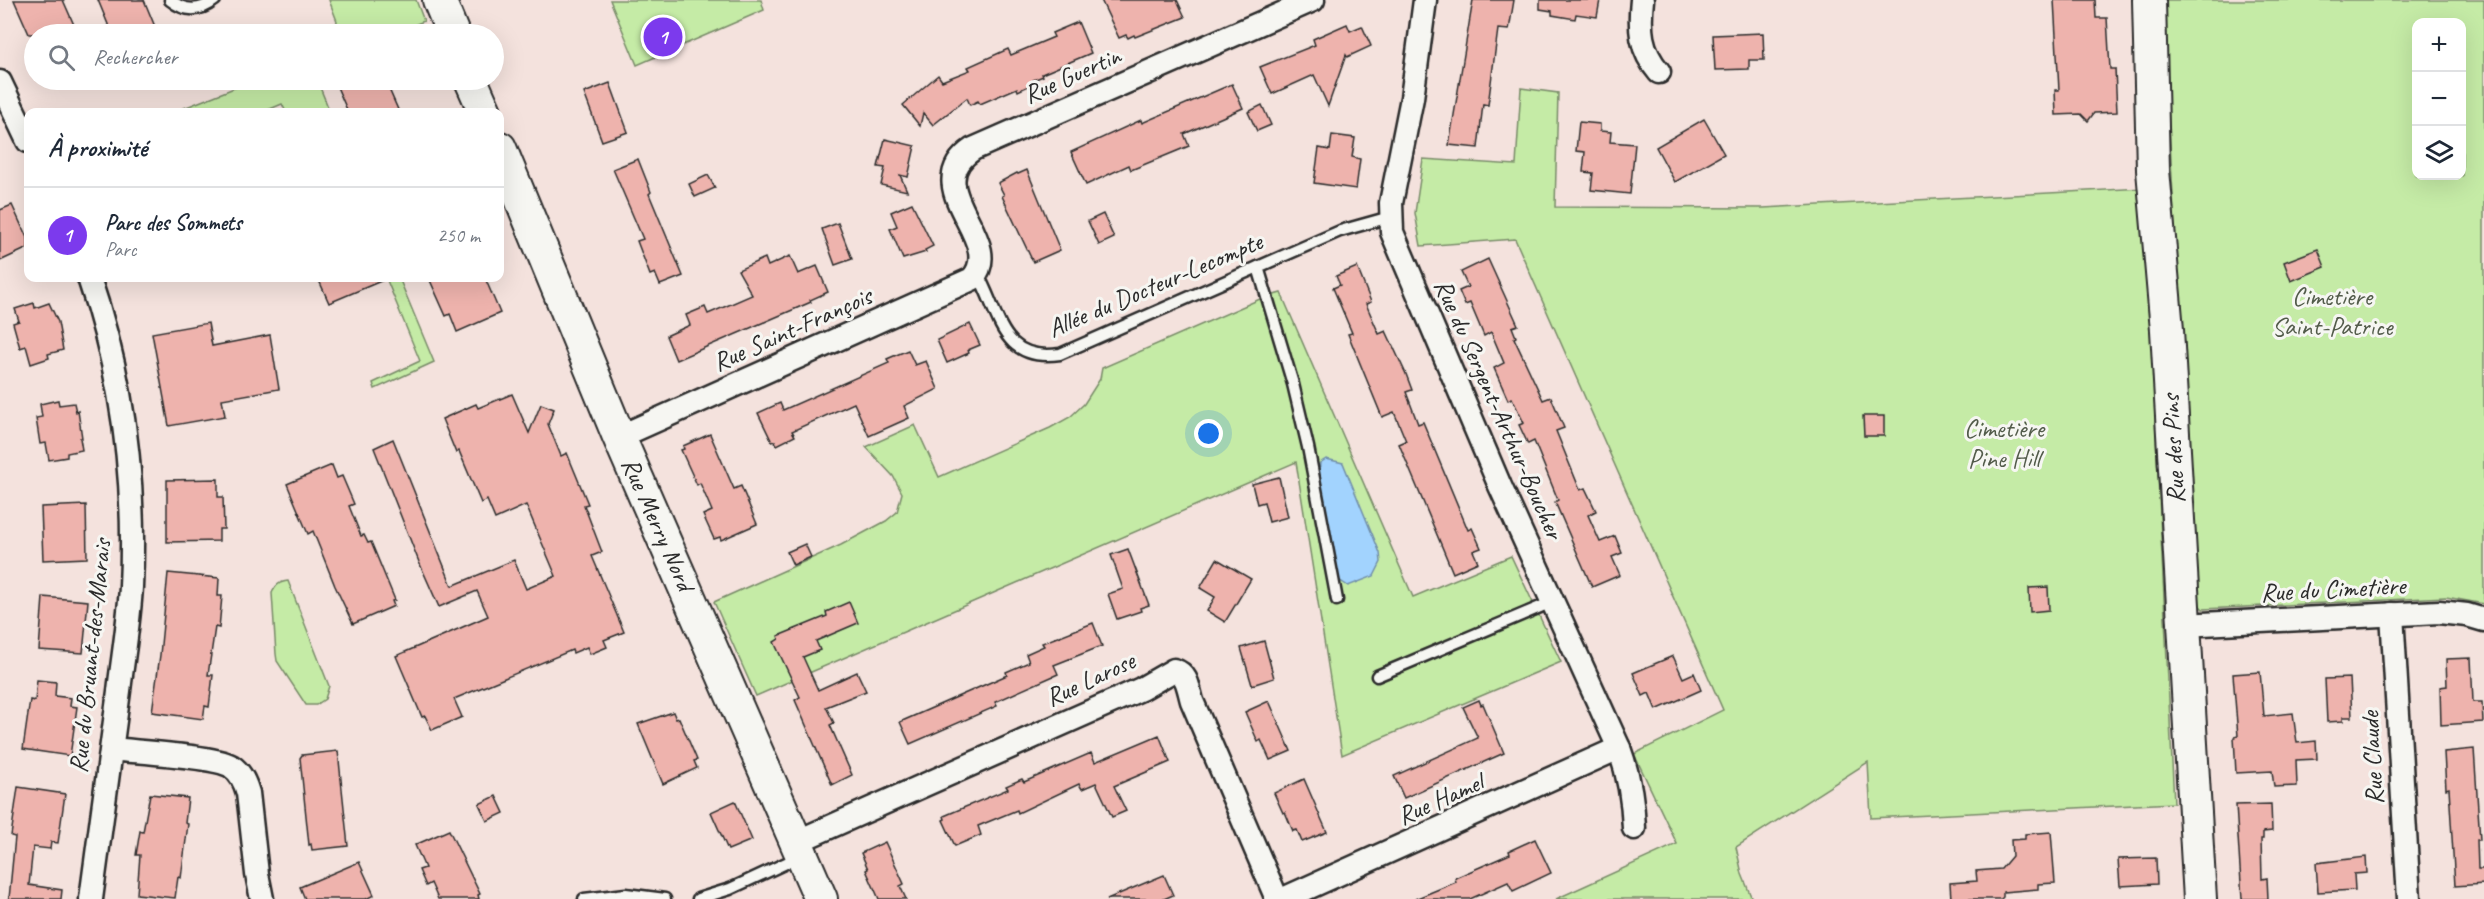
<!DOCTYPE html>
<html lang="fr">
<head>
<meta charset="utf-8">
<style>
  body { margin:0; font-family:Caveat,sans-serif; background:#f6f6f7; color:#1f2937 }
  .controls { position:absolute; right:18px; top:18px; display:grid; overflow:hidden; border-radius:12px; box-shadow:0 6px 24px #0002 }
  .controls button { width:54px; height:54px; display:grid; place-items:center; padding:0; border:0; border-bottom:2px solid #e0e1e3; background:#fff; color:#1f2937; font:30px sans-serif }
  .you { position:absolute; left:1209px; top:434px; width:21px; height:21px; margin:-15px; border:4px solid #fff; border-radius:50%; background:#1a73e8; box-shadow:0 0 0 9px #1a73e833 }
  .badge { display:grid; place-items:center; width:39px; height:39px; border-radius:50%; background:#7c3aed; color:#fff; font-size:20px; font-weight:700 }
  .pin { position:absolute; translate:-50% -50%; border:3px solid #fff; box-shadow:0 2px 6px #0006 }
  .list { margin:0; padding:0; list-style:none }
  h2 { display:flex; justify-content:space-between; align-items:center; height:78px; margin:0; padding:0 24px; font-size:26px }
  h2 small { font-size:20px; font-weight:400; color:#747a83 }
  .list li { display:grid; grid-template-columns:39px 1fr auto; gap:18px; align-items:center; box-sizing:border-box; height:96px; padding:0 24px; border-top:2px solid #e0e1e3 }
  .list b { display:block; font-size:22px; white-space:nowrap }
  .list p { margin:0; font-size:20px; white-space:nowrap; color:#747a83 }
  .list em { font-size:20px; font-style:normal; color:#747a83 }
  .icon { flex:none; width:33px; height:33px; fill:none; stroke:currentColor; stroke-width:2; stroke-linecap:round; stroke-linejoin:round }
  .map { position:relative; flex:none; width:2484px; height:899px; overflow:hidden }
  .search { position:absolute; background:#fff; box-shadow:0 6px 24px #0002; left:24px; top:24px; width:480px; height:66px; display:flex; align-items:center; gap:15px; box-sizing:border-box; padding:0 21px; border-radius:33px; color:#747a83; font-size:22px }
  .panel { position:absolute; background:#fff; box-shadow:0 6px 24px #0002; left:24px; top:108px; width:480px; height:174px; border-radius:12px }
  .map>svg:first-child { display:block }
  .green { fill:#c5eba6; stroke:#788b68; stroke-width:1.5; fill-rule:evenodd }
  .water { fill:#a2d3fe; stroke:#7290aa; stroke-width:1.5 }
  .building { fill:#eeb3ad; stroke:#2b2b2b; stroke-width:1.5 }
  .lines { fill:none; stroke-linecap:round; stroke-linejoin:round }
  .lane-casing { stroke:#2b2b2b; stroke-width:15 }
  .street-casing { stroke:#2b2b2b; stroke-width:27 }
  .secondary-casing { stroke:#2b2b2b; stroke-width:36 }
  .lane { stroke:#f6f6f2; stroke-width:10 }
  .street { stroke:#f6f6f2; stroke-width:22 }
  .secondary { stroke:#f6f6f2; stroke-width:32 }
  .labels { text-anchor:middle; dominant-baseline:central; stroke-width:6; stroke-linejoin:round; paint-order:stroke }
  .street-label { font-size:26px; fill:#2b2b2b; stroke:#f6f6f2 }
  .park-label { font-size:26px; fill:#525b4a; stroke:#f6f6f2 }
</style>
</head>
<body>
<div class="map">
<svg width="2484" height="899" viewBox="0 0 2484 899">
  <rect width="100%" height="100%" fill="#f4e2dd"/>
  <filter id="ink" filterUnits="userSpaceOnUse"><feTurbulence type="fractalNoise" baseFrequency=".0167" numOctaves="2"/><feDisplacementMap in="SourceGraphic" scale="12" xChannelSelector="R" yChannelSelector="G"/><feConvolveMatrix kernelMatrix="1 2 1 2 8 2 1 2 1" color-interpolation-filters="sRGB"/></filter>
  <g filter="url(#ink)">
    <g class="green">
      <path d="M 329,0 L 416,0 L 424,21 L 392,34 L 334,34 L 337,21 Z"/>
      <path d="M 610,0 L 761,0 L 764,10 L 637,65 Z"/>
      <path d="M 2165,0 L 2484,0 L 2484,604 L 2446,597 L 2203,609 L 2196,602 L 2166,71 ZM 2416,22 L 2462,22 L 2462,176 L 2416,176 Z"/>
      <path d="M 254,80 L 317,80 L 330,112 L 286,112 L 282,104 L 263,112 L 174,112 Z"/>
      <path d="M 1521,88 L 1558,93 L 1555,207 L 1763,208 L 2144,188 L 2174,803 L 1871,818 L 1868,762 L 1736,847 L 1742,874 L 1752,899 L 1556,899 L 1677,844 L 1634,754 L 1723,710 L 1515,239 L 1421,246 L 1415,213 L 1423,159 L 1516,165 Z"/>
      <path d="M 386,278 L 399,278 L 434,362 L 375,389 L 373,383 L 420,361 Z"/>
      <path d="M 1281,293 L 1413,597 L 1511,556 L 1561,662 L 1342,755 L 1296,462 L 756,696 L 714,602 L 841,545 L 886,521 L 897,512 L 902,493 L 893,476 L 866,447 L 915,425 L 939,477 L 1050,428 L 1070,417 L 1084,404 L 1100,379 L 1102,368 L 1260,299 Z"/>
      <path d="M 288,581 L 329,686 L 325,699 L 316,705 L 306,705 L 277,661 L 276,654 L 272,593 C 276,585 279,582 288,581 Z"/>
    </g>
    <path class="water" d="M 1326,459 L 1343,463 L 1380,553 L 1381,562 L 1374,576 L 1348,586 L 1339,580 L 1319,476 L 1320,463 Z"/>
    <g class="building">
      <path d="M 14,0 L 63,0 L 78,34 L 29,34 Z"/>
      <path d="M 98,0 L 144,0 L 158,34 L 112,34 Z"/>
      <path d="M 1101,0 L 1177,0 L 1185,17 L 1135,37 L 1134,35 L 1128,38 L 1126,35 L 1119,38 Z"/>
      <path d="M 1473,0 L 1514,0 L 1509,30 L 1498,29 L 1488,105 L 1483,104 L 1478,148 L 1449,145 Z"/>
      <path d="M 1540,0 L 1600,0 L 1597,17 L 1576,14 L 1575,19 L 1552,15 L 1552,11 L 1540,9 Z"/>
      <path d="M 2054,0 L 2095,0 L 2096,18 L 2107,18 L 2110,69 L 2115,69 L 2117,112 L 2094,113 L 2088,121 L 2081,114 L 2056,115 L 2055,90 L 2059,90 Z"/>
      <path d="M 1078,22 L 1091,53 L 1042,74 L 1043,76 L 1033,80 L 1035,83 L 1018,91 L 1017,88 L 980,104 L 978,101 L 970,105 L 967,98 L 933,125 L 923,113 L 920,126 L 903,105 L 938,75 L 942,81 L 970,70 L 968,67 L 1008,49 L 1011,55 L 1054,37 L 1052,33 Z"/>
      <path d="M 1347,24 L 1350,31 L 1362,26 L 1371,46 L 1347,57 L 1346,55 L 1328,106 L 1314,75 L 1272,94 L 1260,67 L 1315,45 L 1313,39 Z"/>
      <path d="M 1763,33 L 1764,60 L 1749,60 L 1749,69 L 1715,70 L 1713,35 Z"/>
      <path d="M 334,80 L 385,80 L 399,112 L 348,112 Z"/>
      <path d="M 610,83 L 628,132 L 602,141 L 584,93 Z"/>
      <path d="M 1232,84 L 1243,108 L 1184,134 L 1189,146 L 1131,170 L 1129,165 L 1086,185 L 1071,152 L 1141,120 L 1142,123 Z"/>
      <path d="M 1262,105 L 1271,125 L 1257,131 L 1248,112 Z"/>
      <path d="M 1704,119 L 1724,154 L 1675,182 L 1656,147 Z"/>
      <path d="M 1579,122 L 1600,124 L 1600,131 L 1611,132 L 1610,142 L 1635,144 L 1630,194 L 1591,190 L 1593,173 L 1583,172 L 1585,152 L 1576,151 Z"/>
      <path d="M 1332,135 L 1355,138 L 1352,157 L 1360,159 L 1356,189 L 1314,183 L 1319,148 L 1330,150 Z"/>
      <path d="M 885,139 L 915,146 L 908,177 L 900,175 L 907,191 L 881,185 L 885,168 L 878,167 Z"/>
      <path d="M 638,159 L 651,192 L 649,194 L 683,276 L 660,285 L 655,273 L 650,275 L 637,241 L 643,239 L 613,169 Z"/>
      <path d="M 1027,170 L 1060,250 L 1033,262 L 1002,196 L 1004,195 L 998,183 L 1017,173 L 1018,174 Z"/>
      <path d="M 708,175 L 715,188 L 695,197 L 689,184 Z"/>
      <path d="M 912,203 L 933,246 L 925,250 L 926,252 L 903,259 L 890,229 L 897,226 L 891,212 Z"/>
      <path d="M 12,205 L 28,240 L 28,248 L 0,261 L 0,210 Z"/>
      <path d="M 1103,214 L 1114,238 L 1099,245 L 1088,221 Z"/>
      <path d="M 838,223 L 852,259 L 835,265 L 822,229 Z"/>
      <path d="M 2318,249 L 2325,267 L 2291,281 L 2284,262 Z"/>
      <path d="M 790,256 L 798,274 L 817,266 L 828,292 L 810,300 L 811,302 L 676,360 L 666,336 L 690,325 L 686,315 L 705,307 L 708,314 L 752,295 L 738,270 L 765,258 L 768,266 Z"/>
      <path d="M 1488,259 L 1518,325 L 1512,327 L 1516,337 L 1514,338 L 1543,400 L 1551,397 L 1564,428 L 1556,431 L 1580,490 L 1585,488 L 1596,511 L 1588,515 L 1600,542 L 1615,536 L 1622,553 L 1612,557 L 1620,575 L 1592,587 L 1555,502 L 1558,500 L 1534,441 L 1528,444 L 1519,425 L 1524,423 L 1512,398 L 1508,400 L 1494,368 L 1504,363 L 1491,332 L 1484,336 L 1470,303 L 1465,305 L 1459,291 L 1468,287 L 1461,272 Z"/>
      <path d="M 1357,267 L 1371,302 L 1366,304 L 1379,334 L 1386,331 L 1406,374 L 1412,390 L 1406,392 L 1418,424 L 1423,422 L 1468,530 L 1472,528 L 1481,548 L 1473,551 L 1478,562 L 1453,573 L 1399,444 L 1406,441 L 1394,412 L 1382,417 L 1348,334 L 1352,333 L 1333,288 L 1340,285 L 1336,276 Z"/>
      <path d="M 318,278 L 388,278 L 329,303 Z"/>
      <path d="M 429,278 L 485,278 L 500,313 L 457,332 L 450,314 L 446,316 Z"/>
      <path d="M 34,303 L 35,308 L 49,303 L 58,322 L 63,350 L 48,354 L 49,358 L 31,364 L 26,346 L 20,348 L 13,323 L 19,321 L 15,309 Z"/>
      <path d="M 208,323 L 212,346 L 270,335 L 279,389 L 222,399 L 225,416 L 169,426 L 152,333 Z"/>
      <path d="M 970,324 L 980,345 L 968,350 L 969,353 L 947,363 L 937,340 Z"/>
      <path d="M 908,350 L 915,365 L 926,361 L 938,389 L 904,406 L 909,418 L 869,436 L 854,403 L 792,431 L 795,436 L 777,445 L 775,441 L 772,442 L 758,413 L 780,403 L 783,410 L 889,363 L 887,359 Z"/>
      <path d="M 512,394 L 529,433 L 541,404 L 554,409 L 548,424 L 561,456 L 567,453 L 588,504 L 584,505 L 602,552 L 592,556 L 624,632 L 604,640 L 607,647 L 590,654 L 587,647 L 573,653 L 572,650 L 454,699 L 462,717 L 432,730 L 425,716 L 422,717 L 396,656 L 488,616 L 477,591 L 439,607 L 419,562 L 374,448 L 393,439 L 452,586 L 514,560 L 526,589 L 556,576 L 526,505 L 495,519 L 487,500 L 481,503 L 459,451 L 456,453 L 442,419 L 476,404 L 478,408 Z"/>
      <path d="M 58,400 L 59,405 L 74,403 L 76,412 L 78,411 L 82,438 L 80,438 L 82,450 L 67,453 L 67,457 L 49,460 L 46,443 L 40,444 L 36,418 L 42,417 L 40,404 Z"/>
      <path d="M 1863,416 L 1884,416 L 1884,436 L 1864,436 Z"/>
      <path d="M 710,434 L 734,489 L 741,486 L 757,524 L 721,540 L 720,537 L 714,539 L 703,515 L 712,511 L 700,483 L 697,485 L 681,450 L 684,449 L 683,446 Z"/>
      <path d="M 332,465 L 337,478 L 342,476 L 354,504 L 349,506 L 361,536 L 364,535 L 368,543 L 371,542 L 395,600 L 392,601 L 394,606 L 353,624 L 335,586 L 313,531 L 308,534 L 287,484 Z"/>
      <path d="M 1279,477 L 1288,517 L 1269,522 L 1264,502 L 1257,504 L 1252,484 Z"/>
      <path d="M 218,479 L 218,497 L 223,497 L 224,529 L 219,529 L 219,541 L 167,542 L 167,480 Z"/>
      <path d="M 86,505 L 87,558 L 43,560 L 41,507 Z"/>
      <path d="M 805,544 L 811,557 L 793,565 L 787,552 Z"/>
      <path d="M 1128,549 L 1149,605 L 1140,608 L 1141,611 L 1117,619 L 1108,594 L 1123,589 L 1111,555 Z"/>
      <path d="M 1217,559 L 1251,579 L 1225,622 L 1207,611 L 1215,597 L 1200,588 Z"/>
      <path d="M 168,573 L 219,578 L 218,596 L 222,596 L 219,628 L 215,627 L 208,675 L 213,675 L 209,707 L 205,706 L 203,719 L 152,712 L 160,655 Z"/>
      <path d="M 2048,587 L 2049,610 L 2030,612 L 2029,588 Z"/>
      <path d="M 43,597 L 88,601 L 83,653 L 39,650 Z"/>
      <path d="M 849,602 L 858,623 L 816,641 L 820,650 L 803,657 L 818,690 L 857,672 L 866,691 L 826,707 L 834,723 L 830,725 L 852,775 L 832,785 L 795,700 L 800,697 L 774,642 L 779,639 L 778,636 L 827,616 L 826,612 Z"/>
      <path d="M 1093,623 L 1102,646 L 1054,665 L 1058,674 L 995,702 L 997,706 L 910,744 L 900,722 L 1007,675 L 1006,672 L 1029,662 L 1026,654 L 1044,646 L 1042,643 Z"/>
      <path d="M 1264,641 L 1274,678 L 1252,685 L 1241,648 Z"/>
      <path d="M 1673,656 L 1683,678 L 1694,673 L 1701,690 L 1656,710 L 1649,693 L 1643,696 L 1633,673 Z"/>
      <path d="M 2471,658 L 2473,702 L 2482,702 L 2483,722 L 2441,725 L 2440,687 L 2447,686 L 2446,659 Z"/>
      <path d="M 2260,672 L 2264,716 L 2293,713 L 2297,743 L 2316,741 L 2317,759 L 2296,760 L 2297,786 L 2274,787 L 2272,771 L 2236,773 L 2234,737 L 2238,736 L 2233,674 Z"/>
      <path d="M 2350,678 L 2352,717 L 2343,717 L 2343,721 L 2327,722 L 2325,679 Z"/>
      <path d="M 37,680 L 56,682 L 55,696 L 71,698 L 70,706 L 77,707 L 70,756 L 23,749 L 30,700 L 35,701 Z"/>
      <path d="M 1479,700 L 1481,705 L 1483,704 L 1504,753 L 1404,798 L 1394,776 L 1478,738 L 1463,707 Z"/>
      <path d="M 1269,701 L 1291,751 L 1270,760 L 1261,740 L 1258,742 L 1245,712 Z"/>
      <path d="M 673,712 L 676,719 L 679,718 L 697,760 L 694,761 L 697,768 L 663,784 L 638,724 Z"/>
      <path d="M 1159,735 L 1170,762 L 1114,786 L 1126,811 L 1112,817 L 1096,783 L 1082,789 L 1079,784 L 1018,813 L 1017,810 L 978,826 L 981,835 L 955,846 L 943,820 L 945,819 L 944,816 L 1008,789 L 1006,786 L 1022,779 L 1024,782 L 1091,753 L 1095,762 Z"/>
      <path d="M 2474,749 L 2480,840 L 2477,840 L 2478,869 L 2484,869 L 2484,884 L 2455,886 L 2449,788 L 2446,789 L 2444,752 Z"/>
      <path d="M 338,751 L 348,846 L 312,850 L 311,844 L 309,845 L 300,758 L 302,755 Z"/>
      <path d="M 1304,779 L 1327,832 L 1302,842 L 1297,830 L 1293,831 L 1285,812 L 1283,813 L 1274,793 Z"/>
      <path d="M 18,787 L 65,794 L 58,843 L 51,842 L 50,849 L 33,847 L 29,885 L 62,890 L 61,899 L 9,899 L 15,837 L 11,836 Z"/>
      <path d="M 150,794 L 188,798 L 185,823 L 188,824 L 181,878 L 178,877 L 175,898 L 137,894 L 140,855 L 136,855 L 140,831 L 143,832 Z"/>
      <path d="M 496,796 L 504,813 L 487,821 L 479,804 Z"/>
      <path d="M 735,801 L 752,840 L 728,850 L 711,812 Z"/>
      <path d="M 2271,804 L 2272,831 L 2263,832 L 2263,839 L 2261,839 L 2262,879 L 2267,878 L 2268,899 L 2242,899 L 2236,805 Z"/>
      <path d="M 449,830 L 480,894 L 478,895 L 479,899 L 438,899 L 431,883 L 426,886 L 419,870 L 425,868 L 415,845 Z"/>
      <path d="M 2051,832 L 2055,883 L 2038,884 L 2038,889 L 2003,892 L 2003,897 L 2001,899 L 1951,899 L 1950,883 L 1977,881 L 1976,871 L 2001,869 L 2012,856 L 2011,840 L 2025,839 L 2025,834 Z"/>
      <path d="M 1535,839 L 1551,873 L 1513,891 L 1508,882 L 1470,899 L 1415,899 L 1456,882 L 1455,878 L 1510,854 L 1509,851 Z"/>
      <path d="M 885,842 L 904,884 L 900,886 L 906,899 L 879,899 L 866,870 L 868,869 L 861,853 Z"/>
      <path d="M 2366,857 L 2367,873 L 2354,874 L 2355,890 L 2318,892 L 2316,863 Z"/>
      <path d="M 2156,858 L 2157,884 L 2120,886 L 2118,859 Z"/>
      <path d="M 359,862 L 374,895 L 366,899 L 305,899 L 300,887 Z"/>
      <path d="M 1164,875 L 1173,895 L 1164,899 L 1107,899 Z"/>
    </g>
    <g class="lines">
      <defs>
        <g id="lane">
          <path d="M 170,0 C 185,12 200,12 215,0"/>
          <path d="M 1258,267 L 1293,384 L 1308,447 L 1337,600"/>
          <path d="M 977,273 C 1000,313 1000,363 1060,354 L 1340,231 L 1390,217"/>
          <path d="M 1377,676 L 1552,602"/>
          <path d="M 584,899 L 626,894 L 665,899"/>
          <path d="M 698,899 L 730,889 L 799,857"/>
        </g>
        <g id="street">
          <path d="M 1425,0 L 1412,98 L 1391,203 L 1392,232 L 1500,486 L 1619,748 C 1629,775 1633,799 1634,828"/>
          <path d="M 1642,0 C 1639,28 1640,50 1659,72"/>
          <path d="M 0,82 L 28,141"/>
          <path d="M 89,278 C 123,377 136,482 131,587 C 129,622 123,657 119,691 C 110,761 100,830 91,899"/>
          <path d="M 619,437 L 972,279 C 1008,240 915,188 973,149 L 1313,0"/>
          <path d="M 2392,614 L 2409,899"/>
          <path d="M 2183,625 L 2439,612 L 2467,615 L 2484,620"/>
          <path d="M 112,749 C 137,752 213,756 231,766 C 240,772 245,782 248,793 L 257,874 L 262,899"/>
          <path d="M 796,842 L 1141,689 L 1174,670 C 1188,674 1188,688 1192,701 L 1277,899"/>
          <path d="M 1283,899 L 1619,748"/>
        </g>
        <g id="secondary">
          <path d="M 439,0 L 453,34"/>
          <path d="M 2149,0 L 2153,170 L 2167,330 L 2200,899"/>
          <path d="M 471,80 L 485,112"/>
          <path d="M 500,148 L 619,437 L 821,899"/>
        </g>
      </defs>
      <use href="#lane" class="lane-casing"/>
      <use href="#street" class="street-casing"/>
      <use href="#secondary" class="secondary-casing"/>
      <use href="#lane" class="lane"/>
      <use href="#street" class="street"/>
      <use href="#secondary" class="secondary"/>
    </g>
  </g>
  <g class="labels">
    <g class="street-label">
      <text transform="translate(1072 75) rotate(-24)">Rue Guertin</text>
      <text transform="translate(1155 285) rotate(-23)">Allée du Docteur-Lecompte</text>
      <text transform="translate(792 329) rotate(-24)">Rue Saint-François</text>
      <text transform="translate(1499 409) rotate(66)">Rue du Sergent-Arthur-Boucher</text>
      <text transform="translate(2173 449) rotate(-93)">Rue des Pins</text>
      <text transform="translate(658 524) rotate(66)">Rue Merry Nord</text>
      <text transform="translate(2333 589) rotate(-3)">Rue du Cimetière</text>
      <text transform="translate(90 656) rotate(-84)">Rue du Bruant-des-Marais</text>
      <text transform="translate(1090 679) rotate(-25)">Rue Larose</text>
      <text transform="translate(2372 758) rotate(-93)">Rue Claude</text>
      <text transform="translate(1440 799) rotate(-24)">Rue Hamel</text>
    </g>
    <g class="park-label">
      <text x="2332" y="296">Cimetière<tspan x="2332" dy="30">Saint-Patrice</tspan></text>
      <text x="2004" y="428">Cimetière<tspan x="2004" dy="30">Pine Hill</tspan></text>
    </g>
  </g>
</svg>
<div class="controls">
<button>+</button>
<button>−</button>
<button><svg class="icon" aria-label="layers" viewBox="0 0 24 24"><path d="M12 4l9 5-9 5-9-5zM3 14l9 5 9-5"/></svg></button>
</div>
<div class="you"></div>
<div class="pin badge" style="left:663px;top:37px">1</div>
<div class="search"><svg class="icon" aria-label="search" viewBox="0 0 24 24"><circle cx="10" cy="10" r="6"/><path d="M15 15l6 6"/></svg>Rechercher</div>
<section class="panel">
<h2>À proximité<small></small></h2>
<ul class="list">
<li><span class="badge">1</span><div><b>Parc des Sommets</b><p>Parc</p></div><em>250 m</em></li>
</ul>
</section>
</div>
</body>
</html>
